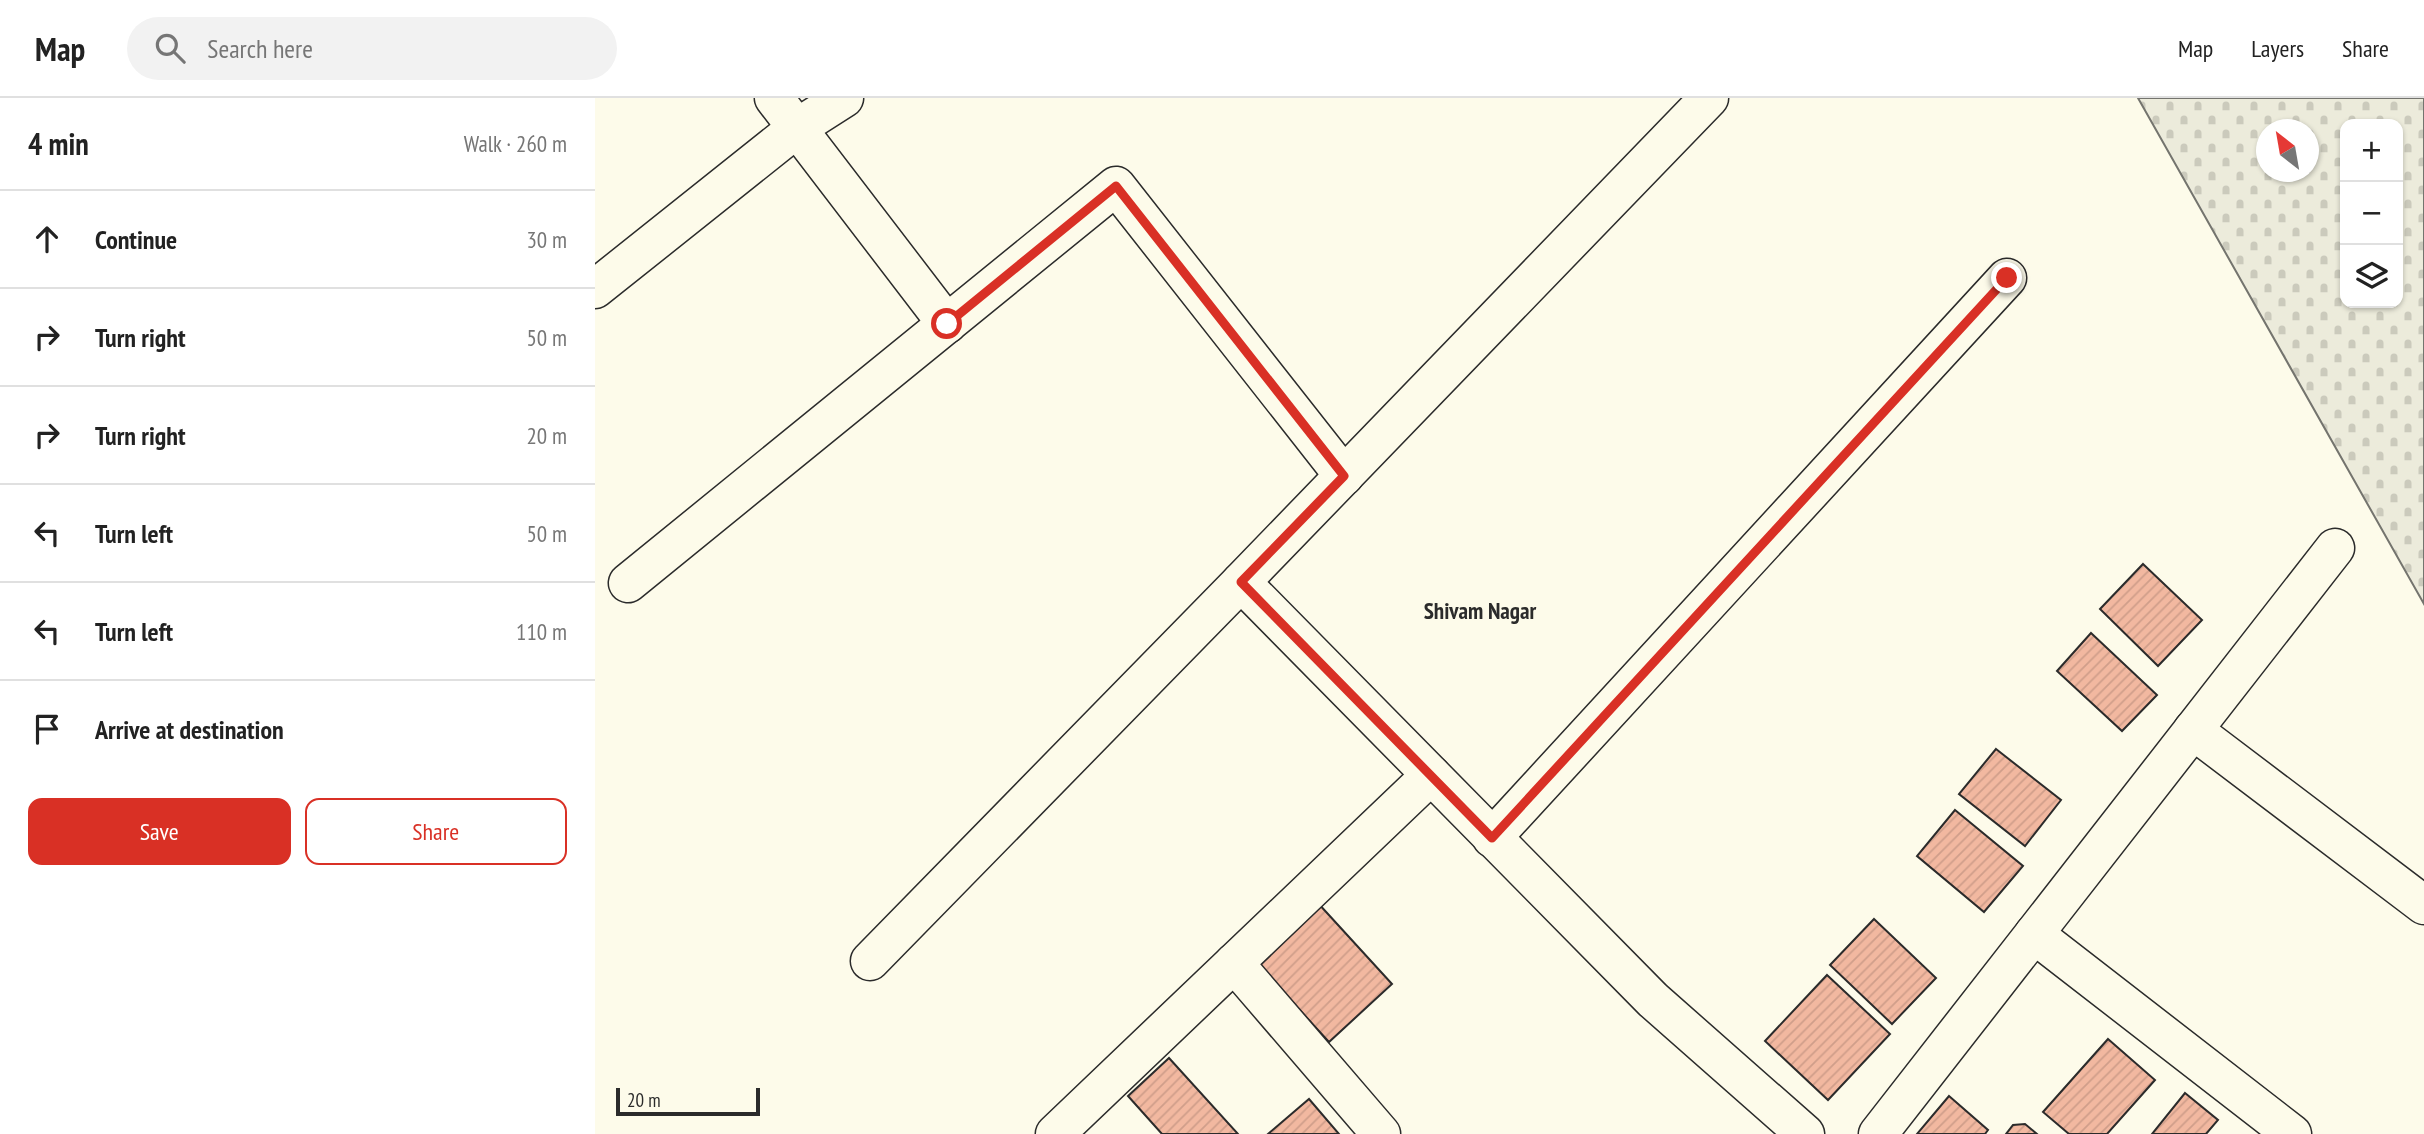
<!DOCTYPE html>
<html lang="en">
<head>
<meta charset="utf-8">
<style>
  body { margin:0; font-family:"PT Sans Narrow",sans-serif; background:#f2f2f2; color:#222 }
  .controls { position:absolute; right:21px; top:21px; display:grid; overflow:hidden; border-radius:14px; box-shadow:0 2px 5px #0004 }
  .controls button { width:63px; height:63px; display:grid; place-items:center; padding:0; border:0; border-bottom:2px solid #e0e0e0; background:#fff; color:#222; font:35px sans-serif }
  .compass { position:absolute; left:1661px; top:21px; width:63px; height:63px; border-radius:50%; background:#fff; box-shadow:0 2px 5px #0004; rotate:329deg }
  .scale { position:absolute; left:21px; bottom:18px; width:144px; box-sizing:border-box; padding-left:7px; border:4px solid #2b2b2b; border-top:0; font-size:19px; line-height:24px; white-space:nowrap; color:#2b2b2b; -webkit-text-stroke:5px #fdfbea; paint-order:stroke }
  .stop { position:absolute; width:21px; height:21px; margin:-16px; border:5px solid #d93025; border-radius:50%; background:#fff }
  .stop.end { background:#d93025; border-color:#fff; box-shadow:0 2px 7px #0008 }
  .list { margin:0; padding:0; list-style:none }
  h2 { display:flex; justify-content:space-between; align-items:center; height:91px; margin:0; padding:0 28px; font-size:30px }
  h2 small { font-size:23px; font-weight:400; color:#767676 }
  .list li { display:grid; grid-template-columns:46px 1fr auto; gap:21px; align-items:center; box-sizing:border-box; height:98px; padding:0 28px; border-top:2px solid #e0e0e0 }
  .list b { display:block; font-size:26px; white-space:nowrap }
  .list em { font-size:23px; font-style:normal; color:#767676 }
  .actions { display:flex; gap:14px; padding:21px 28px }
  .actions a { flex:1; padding:16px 0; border:2px solid #d93025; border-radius:14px; text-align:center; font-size:24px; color:#d93025 }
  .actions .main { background:#d93025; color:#fff }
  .icon { flex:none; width:38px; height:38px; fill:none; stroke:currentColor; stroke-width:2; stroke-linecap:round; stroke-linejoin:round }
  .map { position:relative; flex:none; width:1829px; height:1036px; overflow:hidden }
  header { display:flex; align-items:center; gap:42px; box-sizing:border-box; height:98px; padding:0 35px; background:#fff; border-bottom:2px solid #e0e0e0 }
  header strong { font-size:33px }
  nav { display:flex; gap:38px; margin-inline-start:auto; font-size:24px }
  .search { width:490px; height:63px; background:#f2f2f2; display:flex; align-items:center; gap:18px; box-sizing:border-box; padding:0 24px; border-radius:38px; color:#767676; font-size:26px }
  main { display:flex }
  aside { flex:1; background:#fff }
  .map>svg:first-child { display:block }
  .cemetery { fill:url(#cemetery-stones); stroke:#74746e; stroke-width:2; fill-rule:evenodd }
  .building { fill:url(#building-hatch); stroke:#2b2b2b; stroke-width:2 }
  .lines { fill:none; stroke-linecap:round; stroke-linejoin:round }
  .street-casing { stroke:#2b2b2b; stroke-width:41 }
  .street { stroke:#fdfbea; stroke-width:38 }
  .route { stroke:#d93025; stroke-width:9 }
  .labels { text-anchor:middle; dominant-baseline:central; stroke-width:5; stroke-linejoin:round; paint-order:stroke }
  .neighbourhood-label { font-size:23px; font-weight:bold; fill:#2b2b2b; stroke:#fdfbea }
</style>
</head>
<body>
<header>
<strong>Map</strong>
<div class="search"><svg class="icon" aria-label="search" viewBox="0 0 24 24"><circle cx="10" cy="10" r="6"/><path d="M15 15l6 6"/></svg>Search here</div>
<nav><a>Map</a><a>Layers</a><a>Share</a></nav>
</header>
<main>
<aside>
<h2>4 min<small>Walk · 260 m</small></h2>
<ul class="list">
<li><svg class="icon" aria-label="ahead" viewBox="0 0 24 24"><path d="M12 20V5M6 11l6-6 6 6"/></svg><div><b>Continue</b></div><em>30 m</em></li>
<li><svg class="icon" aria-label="right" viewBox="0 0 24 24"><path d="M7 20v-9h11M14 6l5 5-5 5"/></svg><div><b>Turn right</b></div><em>50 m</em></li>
<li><svg class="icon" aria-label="right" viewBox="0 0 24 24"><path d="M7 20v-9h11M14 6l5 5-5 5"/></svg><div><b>Turn right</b></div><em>20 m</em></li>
<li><svg class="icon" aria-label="left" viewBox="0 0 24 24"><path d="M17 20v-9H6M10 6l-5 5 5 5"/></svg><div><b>Turn left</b></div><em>50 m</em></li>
<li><svg class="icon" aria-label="left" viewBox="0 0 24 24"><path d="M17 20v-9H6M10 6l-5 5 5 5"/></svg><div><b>Turn left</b></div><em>110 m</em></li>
<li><svg class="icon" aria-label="arrive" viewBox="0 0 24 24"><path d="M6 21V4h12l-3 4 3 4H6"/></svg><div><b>Arrive at destination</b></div></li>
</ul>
<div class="actions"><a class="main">Save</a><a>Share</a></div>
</aside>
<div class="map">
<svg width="1829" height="1036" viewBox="0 0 1829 1036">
  <defs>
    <pattern id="cemetery-stones" width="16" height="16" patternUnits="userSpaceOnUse" patternTransform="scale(1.75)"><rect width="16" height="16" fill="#ecebdb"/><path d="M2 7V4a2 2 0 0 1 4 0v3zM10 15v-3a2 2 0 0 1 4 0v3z" fill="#cbcabc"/></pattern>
    <pattern id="building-hatch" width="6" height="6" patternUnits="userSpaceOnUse" patternTransform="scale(1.75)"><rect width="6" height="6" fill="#f2b8a0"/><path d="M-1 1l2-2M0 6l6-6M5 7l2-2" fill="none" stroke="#d09e8a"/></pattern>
  </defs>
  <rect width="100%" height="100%" fill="#fdfbea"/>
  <path class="cemetery" d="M 1543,0 L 1829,0 L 1829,506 ZM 1750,26 L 1803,26 L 1803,205 L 1750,205 ZM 1672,32 L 1714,32 L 1714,74 L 1672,74 Z"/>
  <g class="building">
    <path d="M 1548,466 L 1607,522 L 1563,568 L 1505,511 Z"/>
    <path d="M 1496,535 L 1562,597 L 1527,633 L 1462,573 Z"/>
    <path d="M 1401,651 L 1466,702 L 1430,748 L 1364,696 Z"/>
    <path d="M 1360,712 L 1428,768 L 1389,814 L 1322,758 Z"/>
    <path d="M 722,804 L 797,886 L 734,944 L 659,862 Z"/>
    <path d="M 1279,821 L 1341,880 L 1297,926 L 1235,867 Z"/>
    <path d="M 1232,877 L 1295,936 L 1233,1002 L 1170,943 Z"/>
    <path d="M 1513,941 L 1560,982 L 1512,1036 L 1474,1036 L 1448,1014 Z"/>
    <path d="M 574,960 L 643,1036 L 567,1036 L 533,998 Z"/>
    <path d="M 1590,995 L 1623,1022 L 1611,1036 L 1557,1036 Z"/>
    <path d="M 1354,998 L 1393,1032 L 1390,1036 L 1322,1036 Z"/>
    <path d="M 714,1001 L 744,1036 L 673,1036 Z"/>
    <path d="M 1430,1026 L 1442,1036 L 1411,1036 L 1418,1027 Z"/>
  </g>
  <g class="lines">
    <defs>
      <g id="street">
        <path d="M 179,0 L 352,226"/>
        <path d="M 1114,0 L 646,484 L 1058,902 L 1210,1036"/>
        <path d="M 0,191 L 202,30 L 249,0"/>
        <path d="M 33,485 L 521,88 L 749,378"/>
        <path d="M 1598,632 L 1829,807"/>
        <path d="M 897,740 L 1412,180"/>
        <path d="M 1439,836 L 1697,1036"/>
        <path d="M 275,863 L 646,484"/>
        <path d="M 639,865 L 786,1036"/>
        <path d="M 460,1036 L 836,677"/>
        <path d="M 1283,1036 L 1740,450"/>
      </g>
    </defs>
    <use href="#street" class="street-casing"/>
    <use href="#street" class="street"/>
  </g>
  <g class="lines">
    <path class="route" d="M 352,226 L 521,88 L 749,378 L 646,484 L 897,740 L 1412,180"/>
  </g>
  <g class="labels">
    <g class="neighbourhood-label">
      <text x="885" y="512">Shivam Nagar</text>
    </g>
  </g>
</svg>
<div class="controls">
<button>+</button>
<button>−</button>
<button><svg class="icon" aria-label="layers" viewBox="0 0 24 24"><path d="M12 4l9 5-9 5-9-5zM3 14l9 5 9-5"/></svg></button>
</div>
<svg class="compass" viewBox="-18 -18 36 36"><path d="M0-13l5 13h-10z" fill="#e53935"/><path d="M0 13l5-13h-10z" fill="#767676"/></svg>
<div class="scale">20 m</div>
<div class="stop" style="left:352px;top:226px"></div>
<div class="stop end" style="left:1412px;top:180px"></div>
</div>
</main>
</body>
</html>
